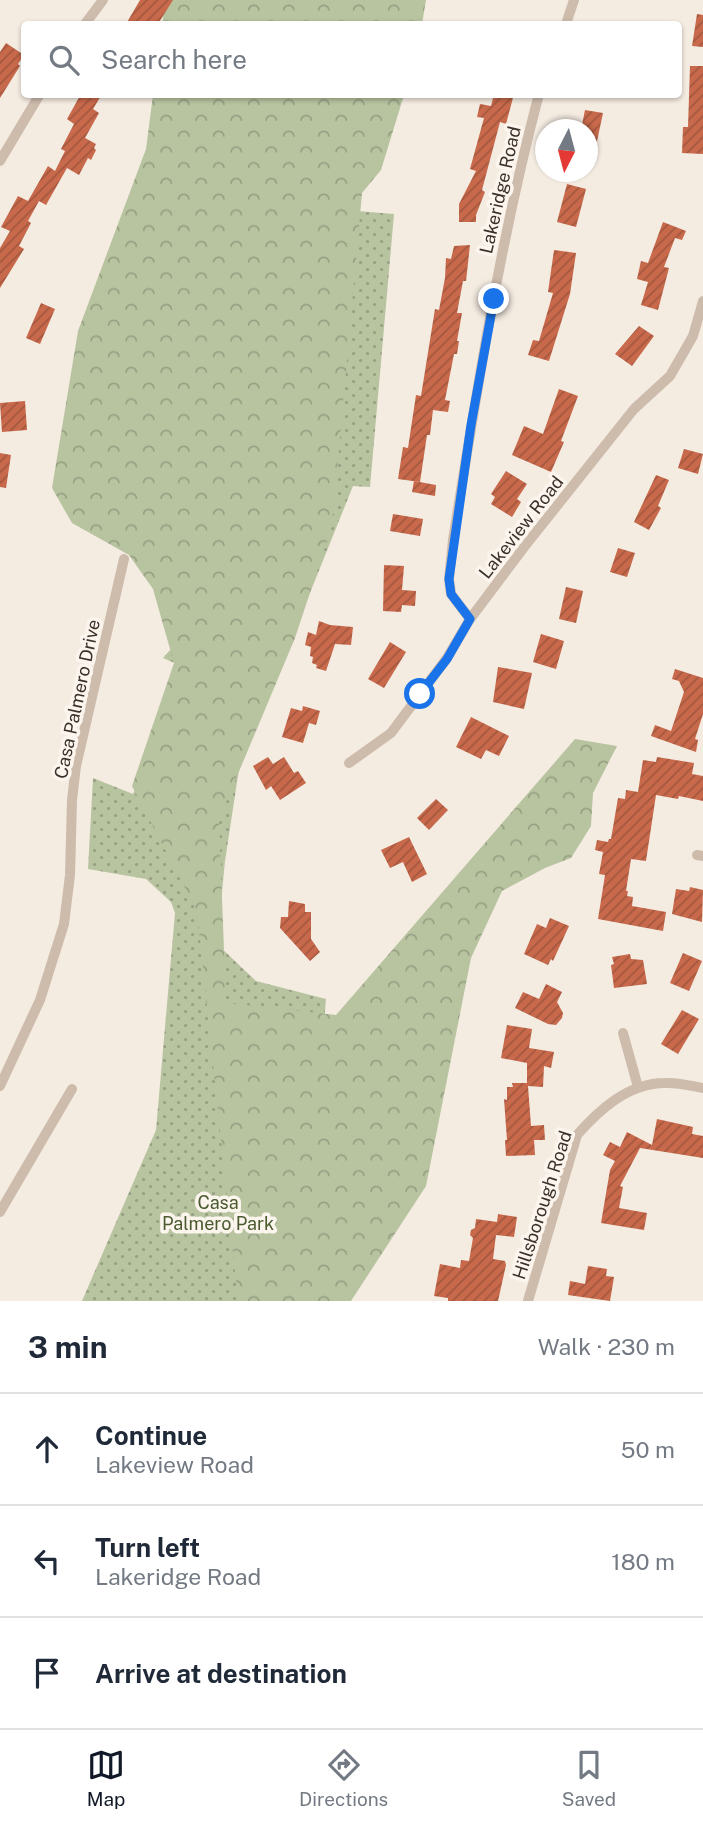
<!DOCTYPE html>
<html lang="en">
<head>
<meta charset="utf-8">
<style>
  body { margin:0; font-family:"Public Sans",sans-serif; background:#f2f2f3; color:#1f2937 }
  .compass { position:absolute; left:535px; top:119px; width:63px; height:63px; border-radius:50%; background:#fff; box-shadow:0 2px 5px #0004; rotate:186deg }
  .stop { position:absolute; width:21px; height:21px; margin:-16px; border:5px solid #1a73e8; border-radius:50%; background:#fff }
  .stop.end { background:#1a73e8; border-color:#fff; box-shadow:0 2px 7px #0008 }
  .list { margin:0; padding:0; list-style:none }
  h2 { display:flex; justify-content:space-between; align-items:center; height:91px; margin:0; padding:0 28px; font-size:30px }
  h2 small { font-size:23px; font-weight:400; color:#747a83 }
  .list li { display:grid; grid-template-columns:46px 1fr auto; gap:21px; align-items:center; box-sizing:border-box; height:112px; padding:0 28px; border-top:2px solid #e0e1e3 }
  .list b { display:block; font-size:26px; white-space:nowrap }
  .list p { margin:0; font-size:23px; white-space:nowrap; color:#747a83 }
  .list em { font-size:23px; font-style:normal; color:#747a83 }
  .icon { flex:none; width:38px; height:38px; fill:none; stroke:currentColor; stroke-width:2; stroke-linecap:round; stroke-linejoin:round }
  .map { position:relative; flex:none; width:703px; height:1301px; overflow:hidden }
  .search { position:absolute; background:#fff; box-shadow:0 2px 5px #0004; left:21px; right:21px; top:21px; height:77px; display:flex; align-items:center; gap:18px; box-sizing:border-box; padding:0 24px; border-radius:7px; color:#747a83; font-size:26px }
  .sheet { height:427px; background:#fff }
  nav { display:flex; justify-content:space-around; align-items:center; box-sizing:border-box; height:98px; border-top:2px solid #e0e1e3; background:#fff; font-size:19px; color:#747a83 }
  nav a { display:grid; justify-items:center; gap:4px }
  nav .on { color:#111827 }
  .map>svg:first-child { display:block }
  .grass { fill:url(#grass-dots) }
  .forest { fill:url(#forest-crowns) }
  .building { fill:url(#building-hatch) }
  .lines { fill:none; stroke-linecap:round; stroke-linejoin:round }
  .minor { stroke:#cdbbac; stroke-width:10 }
  .route { stroke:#1a73e8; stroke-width:9 }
  .labels { text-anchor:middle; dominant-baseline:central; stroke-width:7; stroke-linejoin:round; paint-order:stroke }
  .street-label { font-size:18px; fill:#3b302b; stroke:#fbf5ee }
  .park-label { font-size:18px; fill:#4a5a2e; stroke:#fbf5ee }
</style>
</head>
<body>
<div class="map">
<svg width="703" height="1301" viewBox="0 0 703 1301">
  <defs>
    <pattern id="grass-dots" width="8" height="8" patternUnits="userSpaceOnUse" patternTransform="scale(1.75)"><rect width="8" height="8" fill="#b8c4a0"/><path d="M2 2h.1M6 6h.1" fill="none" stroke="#97a083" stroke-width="1.8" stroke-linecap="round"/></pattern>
    <pattern id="forest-crowns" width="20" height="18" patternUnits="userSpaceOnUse" patternTransform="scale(1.75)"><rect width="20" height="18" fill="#b8c4a0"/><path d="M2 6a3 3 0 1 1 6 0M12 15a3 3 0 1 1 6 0" fill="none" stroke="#97a083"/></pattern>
    <pattern id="building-hatch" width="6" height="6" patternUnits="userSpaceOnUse" patternTransform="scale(1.75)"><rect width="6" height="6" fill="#c8694b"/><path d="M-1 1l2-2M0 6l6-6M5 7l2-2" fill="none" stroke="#a4573f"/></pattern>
  </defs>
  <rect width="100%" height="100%" fill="#f4ebe1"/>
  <path class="grass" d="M 295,206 L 394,214 L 370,487 L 353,486 L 239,769 L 225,861 L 217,944 L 256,981 L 326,999 L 300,1301 L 82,1301 L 156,1130 L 175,913 L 171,902 L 146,879 L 88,869 L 93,778 L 133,794 L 184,667 L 163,658 L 245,566 Z"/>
  <g class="forest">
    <path d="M 166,0 L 426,0 L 422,24 L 162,24 Z"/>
    <path d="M 153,95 L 404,95 L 381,170 L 362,193 L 332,526 L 295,638 L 219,819 L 226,1003 L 336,1015 L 575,739 L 617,746 L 593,793 L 591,826 L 571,858 L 545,868 L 502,891 L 471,958 L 426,1186 L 351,1301 L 238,1301 L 197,911 L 132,786 L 174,663 L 153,589 L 129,555 L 72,523 L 52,488 L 78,331 L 146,149 Z"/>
  </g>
  <g class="building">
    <path d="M 140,0 L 173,0 L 158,24 L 126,24 Z"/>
    <path d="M 697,14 L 703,15 L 703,47 L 692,46 Z"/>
    <path d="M 6,43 L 24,55 L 18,64 L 20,66 L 0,98 L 0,52 Z"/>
    <path d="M 690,66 L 703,66 L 703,154 L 682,153 L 683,127 L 688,127 Z"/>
    <path d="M 81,94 L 102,94 L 93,109 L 99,113 L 85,138 L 96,144 L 94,148 L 96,150 L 91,160 L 88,158 L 79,175 L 67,168 L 46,205 L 39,201 L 28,221 L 31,223 L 19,246 L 24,249 L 0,288 L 0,248 L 10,231 L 1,227 L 18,196 L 28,201 L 48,166 L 55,171 L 65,151 L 61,149 L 74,124 L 67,119 Z"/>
    <path d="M 494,94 L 514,94 L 506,124 L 500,122 L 482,190 L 485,192 L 476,215 L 476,222 L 459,222 L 459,204 L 476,171 L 470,169 L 484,118 L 477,117 L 480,104 L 491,106 Z"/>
    <path d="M 585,110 L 603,113 L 596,146 L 587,145 L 587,130 L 581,130 Z"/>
    <path d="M 567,184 L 586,189 L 576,227 L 557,222 Z"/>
    <path d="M 663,222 L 686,231 L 682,240 L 675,238 L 664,267 L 669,268 L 658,310 L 641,305 L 648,282 L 637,279 L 641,261 L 648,263 Z"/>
    <path d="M 470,245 L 466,281 L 463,281 L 457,313 L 462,313 L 457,341 L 459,341 L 457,354 L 454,354 L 445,400 L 450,401 L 448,412 L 433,410 L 430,435 L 427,435 L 420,482 L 398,479 L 403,447 L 408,448 L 416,395 L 421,396 L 435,309 L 439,310 L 445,278 L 446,258 L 451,259 L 454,246 Z"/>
    <path d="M 554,250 L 576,253 L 570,294 L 549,361 L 528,355 L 533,340 L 539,341 L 553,293 L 548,292 Z"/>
    <path d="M 41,303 L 55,309 L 40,344 L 26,338 Z"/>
    <path d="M 639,326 L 654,336 L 632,366 L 615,354 Z"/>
    <path d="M 559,389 L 578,396 L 561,441 L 564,442 L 551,472 L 512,455 L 524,426 L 543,434 Z"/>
    <path d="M 25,401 L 27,430 L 2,432 L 0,403 Z"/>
    <path d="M 684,449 L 703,454 L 698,474 L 678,468 Z"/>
    <path d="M 0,453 L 11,455 L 6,488 L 0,487 Z"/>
    <path d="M 506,471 L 527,484 L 517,499 L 521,502 L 512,517 L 491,504 L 495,497 L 491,494 Z"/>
    <path d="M 656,475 L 669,480 L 658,506 L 661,508 L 649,530 L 634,522 Z"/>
    <path d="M 414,481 L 436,485 L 435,496 L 412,492 Z"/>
    <path d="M 393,514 L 423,519 L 420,536 L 390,531 Z"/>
    <path d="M 618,548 L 635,553 L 627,577 L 610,572 Z"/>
    <path d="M 384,565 L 404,566 L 402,590 L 416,591 L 415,606 L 402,605 L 401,612 L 383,611 Z"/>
    <path d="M 566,587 L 583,591 L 576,623 L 559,619 Z"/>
    <path d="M 319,621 L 330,625 L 353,627 L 351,645 L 335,644 L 326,671 L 316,668 L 317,665 L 312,663 L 313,657 L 310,656 L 311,647 L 305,645 L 308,632 L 316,635 Z"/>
    <path d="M 541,634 L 564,641 L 556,669 L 533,662 Z"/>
    <path d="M 390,642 L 406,652 L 384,688 L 368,679 Z"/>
    <path d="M 498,667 L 532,673 L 524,709 L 493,702 Z"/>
    <path d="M 675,669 L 703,678 L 703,714 L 695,739 L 698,740 L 696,752 L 651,736 L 655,725 L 671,731 L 684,692 L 679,681 L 672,679 Z"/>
    <path d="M 303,706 L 320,711 L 316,725 L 309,723 L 303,743 L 282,737 L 291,708 L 302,711 Z"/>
    <path d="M 471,717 L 509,736 L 499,756 L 486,750 L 481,759 L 456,747 Z"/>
    <path d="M 268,757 L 273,764 L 284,757 L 294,773 L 298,771 L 306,783 L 280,800 L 271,786 L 266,790 L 253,766 Z"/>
    <path d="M 657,757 L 694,763 L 692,774 L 703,776 L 703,801 L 679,796 L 678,799 L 656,795 L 646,861 L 631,859 L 626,891 L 628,891 L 627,896 L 633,897 L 632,906 L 666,912 L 663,931 L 598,919 L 605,875 L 599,874 L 603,852 L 595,850 L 597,840 L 608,842 L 609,839 L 611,839 L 618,798 L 625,799 L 626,790 L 638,792 L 643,760 L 656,762 Z"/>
    <path d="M 436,799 L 448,810 L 429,830 L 417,818 Z"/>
    <path d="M 409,837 L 427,874 L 412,882 L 403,862 L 390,868 L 381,850 Z"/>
    <path d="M 690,887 L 703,890 L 702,922 L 672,914 L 676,889 L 689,891 Z"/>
    <path d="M 289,901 L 305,904 L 305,912 L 311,912 L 311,939 L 320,952 L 310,961 L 280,928 L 281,917 L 288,917 Z"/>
    <path d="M 550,918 L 569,926 L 553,961 L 551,959 L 548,965 L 524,954 L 537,924 L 546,928 Z"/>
    <path d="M 683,953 L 702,961 L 689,991 L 670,983 Z"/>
    <path d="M 630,954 L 631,959 L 643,960 L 647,984 L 614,988 L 611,965 L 614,964 L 612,957 Z"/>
    <path d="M 546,984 L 562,992 L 557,1002 L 563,1013 L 562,1018 L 556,1025 L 548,1024 L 515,1008 L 523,992 L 539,999 Z"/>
    <path d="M 682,1010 L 699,1019 L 678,1054 L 661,1044 Z"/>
    <path d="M 507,1025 L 532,1029 L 529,1048 L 554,1052 L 551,1068 L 544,1066 L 543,1087 L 528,1086 L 531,1126 L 544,1125 L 545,1140 L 534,1140 L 535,1155 L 506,1156 L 505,1140 L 507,1140 L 504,1099 L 507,1100 L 507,1087 L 513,1087 L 512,1083 L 527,1083 L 527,1063 L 501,1058 Z"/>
    <path d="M 657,1119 L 693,1127 L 692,1134 L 703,1136 L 703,1158 L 640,1148 L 620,1186 L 623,1187 L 619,1208 L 647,1213 L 644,1230 L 601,1223 L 610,1170 L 615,1161 L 603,1155 L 610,1142 L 620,1147 L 627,1132 L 652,1145 Z"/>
    <path d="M 498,1214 L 517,1217 L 514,1237 L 496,1235 L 493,1259 L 505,1261 L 506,1265 L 498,1301 L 448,1301 L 448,1298 L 434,1296 L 440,1264 L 460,1268 L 461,1260 L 469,1261 L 473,1238 L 470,1235 L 471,1230 L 475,1228 L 476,1219 L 497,1222 Z"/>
    <path d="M 588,1266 L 607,1269 L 606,1276 L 614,1277 L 610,1301 L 568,1295 L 570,1281 L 585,1284 Z"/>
  </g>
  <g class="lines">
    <g class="minor">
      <path d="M 85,24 L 103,0"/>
      <path d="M 566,24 L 574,0"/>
      <path d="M 0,161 L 40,94"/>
      <path d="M 470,619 L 451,594 L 449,579 L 453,540 C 477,390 500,241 539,94"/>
      <path d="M 349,763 L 391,733 L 447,658 L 470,619 L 525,546 L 634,409 L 670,376 L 693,336 L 703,301"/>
      <path d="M 697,855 L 703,856"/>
      <path d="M 623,1033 L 638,1087"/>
      <path d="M 0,1086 L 40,1000 L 64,924 L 70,875 L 72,800 L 76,766 L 124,559"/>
      <path d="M 0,1212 L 72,1089"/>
      <path d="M 528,1301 L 577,1135 C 599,1110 628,1083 665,1083 C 677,1082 691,1086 703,1088"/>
    </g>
  </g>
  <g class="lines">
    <path class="route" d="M 420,694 L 447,659 L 470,619 L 451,594 L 449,579 L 471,425 L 494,299"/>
  </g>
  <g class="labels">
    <g class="street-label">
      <text transform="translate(500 190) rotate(-77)">Lakeridge Road</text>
      <text transform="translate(521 527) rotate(-52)">Lakeview Road</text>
      <text transform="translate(77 699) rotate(-78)">Casa Palmero Drive</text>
      <text transform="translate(542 1205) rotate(-72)">Hillsborough Road</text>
    </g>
    <g class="park-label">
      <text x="218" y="1202">Casa<tspan x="218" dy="21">Palmero Park</tspan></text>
    </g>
  </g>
</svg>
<svg class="compass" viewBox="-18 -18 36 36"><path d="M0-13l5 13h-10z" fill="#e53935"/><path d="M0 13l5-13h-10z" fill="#747a83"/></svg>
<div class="stop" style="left:420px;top:694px"></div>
<div class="stop end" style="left:494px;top:299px"></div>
<div class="search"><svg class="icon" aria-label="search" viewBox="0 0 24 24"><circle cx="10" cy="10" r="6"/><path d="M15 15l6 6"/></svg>Search here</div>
</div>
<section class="sheet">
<h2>3 min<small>Walk · 230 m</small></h2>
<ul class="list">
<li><svg class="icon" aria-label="ahead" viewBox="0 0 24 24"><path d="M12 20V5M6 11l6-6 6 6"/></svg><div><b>Continue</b><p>Lakeview Road</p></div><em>50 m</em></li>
<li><svg class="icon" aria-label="left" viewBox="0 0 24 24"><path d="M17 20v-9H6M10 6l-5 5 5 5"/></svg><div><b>Turn left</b><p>Lakeridge Road</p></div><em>180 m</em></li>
<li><svg class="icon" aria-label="arrive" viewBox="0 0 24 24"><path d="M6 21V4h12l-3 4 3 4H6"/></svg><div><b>Arrive at destination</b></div></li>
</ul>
</section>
<nav>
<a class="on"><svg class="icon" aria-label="map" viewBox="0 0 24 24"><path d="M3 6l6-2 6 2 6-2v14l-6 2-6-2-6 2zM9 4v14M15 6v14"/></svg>Map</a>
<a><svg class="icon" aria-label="directions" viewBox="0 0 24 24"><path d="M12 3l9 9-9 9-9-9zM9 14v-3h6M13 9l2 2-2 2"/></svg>Directions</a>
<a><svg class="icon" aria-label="saved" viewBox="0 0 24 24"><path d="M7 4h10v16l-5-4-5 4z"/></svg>Saved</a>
</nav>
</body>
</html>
